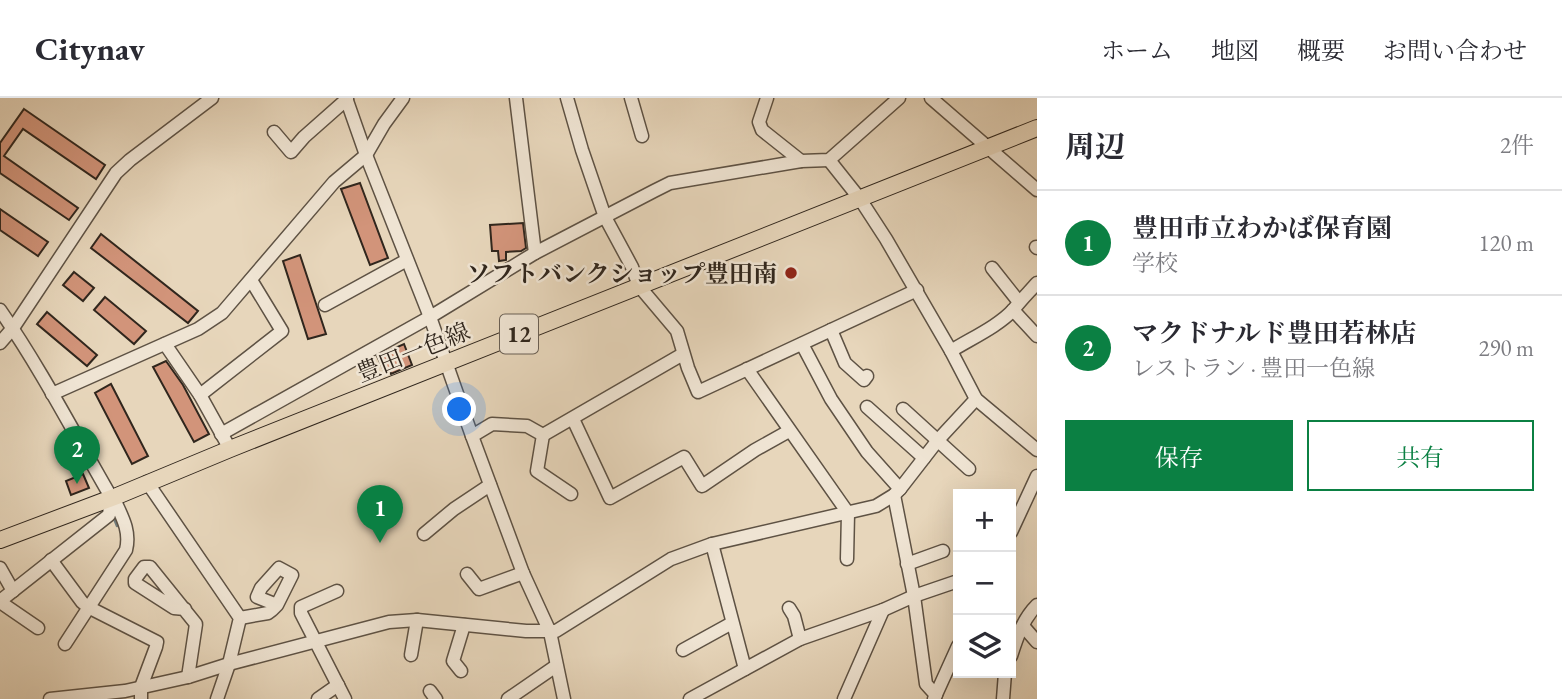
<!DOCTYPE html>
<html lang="ja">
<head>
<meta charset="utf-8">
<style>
  body { margin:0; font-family:"EB Garamond","Noto Serif JP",serif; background:#f2f2f3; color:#2b2b33 }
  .controls { position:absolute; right:21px; bottom:21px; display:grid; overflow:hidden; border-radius:0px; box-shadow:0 7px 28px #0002 }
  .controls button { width:63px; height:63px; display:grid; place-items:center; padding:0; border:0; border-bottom:2px solid #e1e1e2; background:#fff; color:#2b2b33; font:35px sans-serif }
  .you { position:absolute; left:460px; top:312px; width:24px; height:24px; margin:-18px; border:5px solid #fff; border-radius:50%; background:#1a73e8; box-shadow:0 0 0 10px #1a73e833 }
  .badge { display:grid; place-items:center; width:46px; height:46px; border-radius:50%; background:#0b8043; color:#fff; font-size:23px; font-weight:700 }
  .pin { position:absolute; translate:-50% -58px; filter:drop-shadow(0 2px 4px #0008) }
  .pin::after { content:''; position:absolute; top:37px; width:24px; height:21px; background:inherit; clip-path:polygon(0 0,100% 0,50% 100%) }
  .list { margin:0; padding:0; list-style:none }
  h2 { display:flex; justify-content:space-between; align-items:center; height:91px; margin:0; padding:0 28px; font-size:30px }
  h2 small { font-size:23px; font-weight:400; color:#7c7c81 }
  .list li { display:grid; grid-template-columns:46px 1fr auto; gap:21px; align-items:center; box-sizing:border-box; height:105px; padding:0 28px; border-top:2px solid #e1e1e2 }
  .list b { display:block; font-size:26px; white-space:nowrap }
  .list p { margin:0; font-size:23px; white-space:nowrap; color:#7c7c81 }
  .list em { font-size:23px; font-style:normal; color:#7c7c81 }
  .actions { display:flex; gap:14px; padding:21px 28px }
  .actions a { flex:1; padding:16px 0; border:2px solid #0b8043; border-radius:0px; text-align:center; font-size:24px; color:#0b8043 }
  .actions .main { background:#0b8043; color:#fff }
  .icon { flex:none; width:38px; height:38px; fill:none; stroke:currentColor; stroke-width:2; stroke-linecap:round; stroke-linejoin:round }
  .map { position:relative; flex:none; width:1037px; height:601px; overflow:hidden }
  header { display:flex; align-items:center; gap:42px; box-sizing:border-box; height:98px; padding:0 35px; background:#fff; border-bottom:2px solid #e1e1e2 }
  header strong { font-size:33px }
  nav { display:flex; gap:38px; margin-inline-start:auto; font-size:24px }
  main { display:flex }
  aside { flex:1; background:#fff }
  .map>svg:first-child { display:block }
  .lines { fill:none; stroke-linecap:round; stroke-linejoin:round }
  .stream { stroke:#717c7c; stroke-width:2.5 }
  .building { fill:#d2947a; stroke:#30261d; stroke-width:2 }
  .minor-casing { stroke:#5e5244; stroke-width:15 }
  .major-casing { stroke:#30261d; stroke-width:18 }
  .minor { stroke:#efe4d3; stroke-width:12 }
  .major { stroke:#e7d6bb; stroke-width:16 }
  .poi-dot { fill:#8f2418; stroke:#efe4d3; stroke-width:2.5 }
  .labels { text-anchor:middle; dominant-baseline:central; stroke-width:5; stroke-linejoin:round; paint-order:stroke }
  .shield { fill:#efe4d3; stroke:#695f54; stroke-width:2 }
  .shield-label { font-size:23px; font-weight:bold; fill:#30261d }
  .poi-label { font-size:24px; font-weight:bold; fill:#30261d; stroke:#efe4d3; text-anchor:end }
  .street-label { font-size:24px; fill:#30261d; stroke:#efe4d3 }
</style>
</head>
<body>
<header>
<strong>Citynav</strong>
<nav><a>ホーム</a><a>地図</a><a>概要</a><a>お問い合わせ</a></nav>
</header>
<main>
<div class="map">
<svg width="1037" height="601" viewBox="0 0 1037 601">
  <rect width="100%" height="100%" fill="#e7d6bb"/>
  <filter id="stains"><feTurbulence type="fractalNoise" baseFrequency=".00286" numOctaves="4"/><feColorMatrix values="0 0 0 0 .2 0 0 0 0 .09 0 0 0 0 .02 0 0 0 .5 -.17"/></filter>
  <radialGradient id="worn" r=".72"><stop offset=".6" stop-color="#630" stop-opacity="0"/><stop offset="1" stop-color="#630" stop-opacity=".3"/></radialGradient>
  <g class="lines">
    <path class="stream" d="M 113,418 L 117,428"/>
  </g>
  <g class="building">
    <path d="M 24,11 L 105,67 L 96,81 L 23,31 L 4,58 L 78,110 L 69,122 L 0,75 L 0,45 Z"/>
    <path d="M 360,85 L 388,160 L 370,167 L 341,91 Z"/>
    <path d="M 0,111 L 48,144 L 38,158 L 0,132 Z"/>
    <path d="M 523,125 L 526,150 L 521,153 L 506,154 L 506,162 L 499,163 L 498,153 L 492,153 L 490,127 Z"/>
    <path d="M 101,136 L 198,213 L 188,225 L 91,150 Z"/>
    <path d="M 300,157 L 326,236 L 308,241 L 283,163 Z"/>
    <path d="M 74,174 L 94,190 L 83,203 L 63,187 Z"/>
    <path d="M 105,199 L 146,233 L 134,246 L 94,212 Z"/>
    <path d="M 47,214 L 97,257 L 87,268 L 37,226 Z"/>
    <path d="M 404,246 L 412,267 L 391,276 L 390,273 L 385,275 L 377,258 Z"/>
    <path d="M 166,263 L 183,287 L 209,336 L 194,344 L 153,269 Z"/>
    <path d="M 111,286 L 148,358 L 132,366 L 95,295 Z"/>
    <path d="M 83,376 L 89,390 L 71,397 L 66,383 Z"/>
  </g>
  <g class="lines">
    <defs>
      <g id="minor">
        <path d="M 346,0 L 366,57 L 430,219 L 472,338 L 523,475 L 550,534 L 564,601"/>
        <path d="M 516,0 L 535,155"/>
        <path d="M 567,0 L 582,52 L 605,119 L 632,169 L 639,188 L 677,233 L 688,270 L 698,294 L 917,192"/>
        <path d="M 631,0 L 642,38"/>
        <path d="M 767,0 L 759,24 L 762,32 L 801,63 L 829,62 L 899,0"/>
        <path d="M 931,0 L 1037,92"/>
        <path d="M 274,34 L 291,54 L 304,39 L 347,1"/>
        <path d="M 829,62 L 860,101 L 886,141 L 951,253 L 976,301 L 1037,352"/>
        <path d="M 1036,149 L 1037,150"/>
        <path d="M 992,170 L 1019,204"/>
        <path d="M 325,207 L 407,162"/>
        <path d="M 0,212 C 41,271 75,337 111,399 L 109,417 L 0,503"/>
        <path d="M 1013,212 L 1037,238"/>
        <path d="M 831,232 L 845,265 L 864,282 L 867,278"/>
        <path d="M 0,245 L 13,230 L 116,75 L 130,62 L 212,0"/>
        <path d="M 165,246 L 200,297 L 230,351"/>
        <path d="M 802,246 L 831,301 L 867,354 L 900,391"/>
        <path d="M 951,253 C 970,241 999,228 1014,211 C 1021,202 1029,194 1037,185"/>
        <path d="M 747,271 L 848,415 L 847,461"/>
        <path d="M 52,296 L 198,231 L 222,215 L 334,84 L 366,57 L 384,26 L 403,0"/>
        <path d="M 200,297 L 282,233 L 251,182"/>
        <path d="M 867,309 L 924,360"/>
        <path d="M 903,311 L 969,371"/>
        <path d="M 573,321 L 610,400 L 684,359 L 702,388 L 755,352 L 789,333"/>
        <path d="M 221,336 L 430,219 L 535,155 L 654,93 L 670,85 L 801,63"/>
        <path d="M 543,337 L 683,256"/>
        <path d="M 472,338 L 492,326 L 527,328 L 543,337 L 537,373 L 571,396"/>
        <path d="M 147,384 L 240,520 L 229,566 L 217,601"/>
        <path d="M 894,397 L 914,498 L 926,586 L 936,597"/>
        <path d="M 1011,434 L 1037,378"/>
        <path d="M 424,436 L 454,411 L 490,387"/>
        <path d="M 712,446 L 745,571"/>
        <path d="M 51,462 L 82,504 L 88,509 L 157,544 L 156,549 L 141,589 L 141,601"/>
        <path d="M 907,466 L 943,453"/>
        <path d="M 0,470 L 13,493"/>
        <path d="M 467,476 L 479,491 L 523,475"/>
        <path d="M 337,493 L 301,509 L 301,515 L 345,601"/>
        <path d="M 0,504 L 38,530"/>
        <path d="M 789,510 L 794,518 L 800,541"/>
        <path d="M 185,511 L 174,510 L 135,485 L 135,481 L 144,469 L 150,469 L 196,526 L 188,579"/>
        <path d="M 240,520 L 268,515 L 272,512 L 277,507 L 292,477 L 279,470 L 261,490 L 257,499 L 277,507"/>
        <path d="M 1023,528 L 1037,544"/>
        <path d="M 65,546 L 126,452 C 131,432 121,417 113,399"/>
        <path d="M 683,552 L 732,525"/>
        <path d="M 411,557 L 417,522"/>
        <path d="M 1011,558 C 1017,539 1023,521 1037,507"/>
        <path d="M 461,573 L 453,563 L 464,527"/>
        <path d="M 430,593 L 436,601"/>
        <path d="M 50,601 L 125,593 L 188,579 L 229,566 L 389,524 L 417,522 L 526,533 L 556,533 L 671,461 L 712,446 L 876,408 L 894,397 L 900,391 L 938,342 L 976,301"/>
        <path d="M 318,601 L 338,587"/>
        <path d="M 508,601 L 556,568"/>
        <path d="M 690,601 L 800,541 L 883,512 L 914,498 L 958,483"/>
        <path d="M 844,601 L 883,512"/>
        <path d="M 934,601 L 958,548"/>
        <path d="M 1003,601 L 1005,575"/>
      </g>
      <path id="major" d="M 0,442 L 117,398 L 230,351 L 1037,30"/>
    </defs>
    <use href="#minor" class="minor-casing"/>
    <use href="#major" class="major-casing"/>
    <use href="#minor" class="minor"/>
    <use href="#major" class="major"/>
  </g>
  <circle class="poi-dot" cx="791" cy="175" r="7"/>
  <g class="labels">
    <rect class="shield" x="500" y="216.5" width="38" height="39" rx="5"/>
    <g class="shield-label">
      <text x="519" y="236">12</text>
    </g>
    <g class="poi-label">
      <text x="777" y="175">ソフトバンクショップ豊田南</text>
    </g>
    <g class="street-label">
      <text transform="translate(413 254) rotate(-22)">豊田一色線</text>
    </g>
  </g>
  <rect width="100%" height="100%" filter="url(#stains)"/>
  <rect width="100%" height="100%" fill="url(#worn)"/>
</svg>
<div class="controls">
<button>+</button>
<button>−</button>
<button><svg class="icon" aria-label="layers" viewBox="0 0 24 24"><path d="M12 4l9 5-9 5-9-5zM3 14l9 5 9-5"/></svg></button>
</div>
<div class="you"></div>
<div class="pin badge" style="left:380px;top:445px">1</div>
<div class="pin badge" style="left:77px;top:386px">2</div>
</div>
<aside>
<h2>周辺<small>2件</small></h2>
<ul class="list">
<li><span class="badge">1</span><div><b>豊田市立わかば保育園</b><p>学校</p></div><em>120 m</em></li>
<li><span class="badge">2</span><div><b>マクドナルド豊田若林店</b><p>レストラン · 豊田一色線</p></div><em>290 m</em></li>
</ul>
<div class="actions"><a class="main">保存</a><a>共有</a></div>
</aside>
</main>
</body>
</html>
